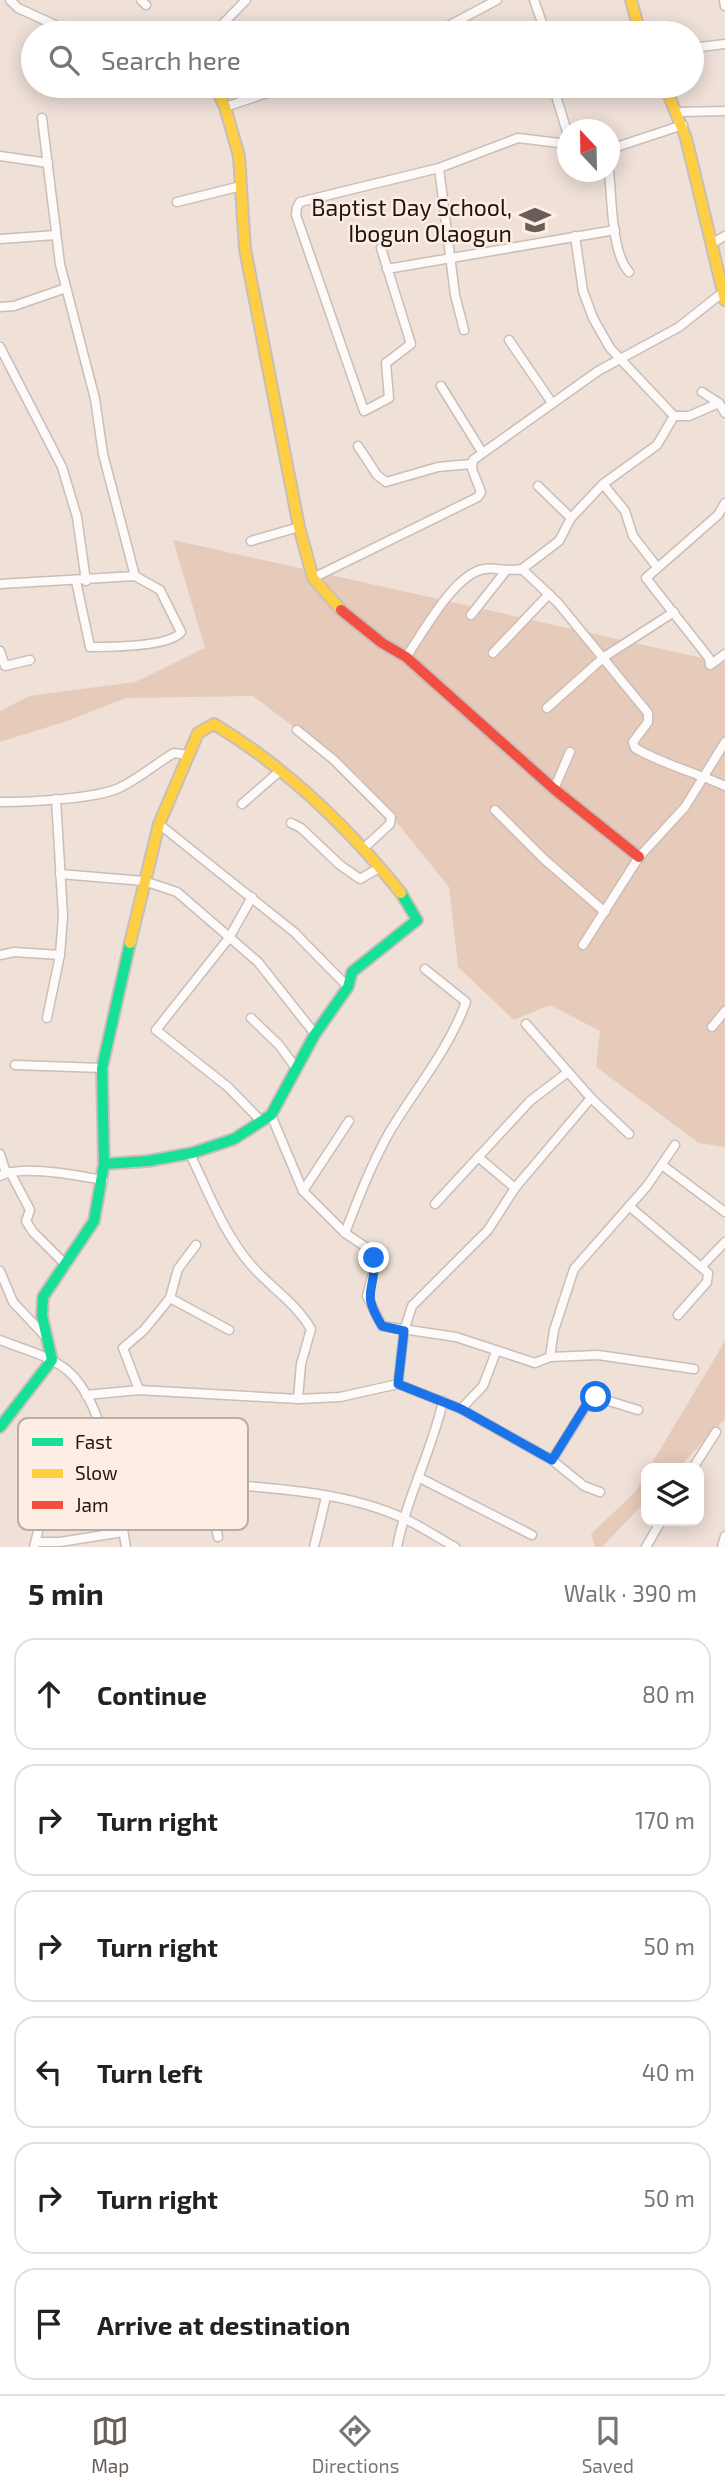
<!DOCTYPE html>
<html lang="en">
<head>
<meta charset="utf-8">
<style>
  body { margin:0; font-family:"Exo 2",sans-serif; background:#f2f2f2; color:#222 }
  .controls { position:absolute; right:21px; bottom:21px; display:grid; overflow:hidden; border-radius:14px; box-shadow:0 4px 18px #0003 }
  .controls button { width:63px; height:63px; display:grid; place-items:center; padding:0; border:0; border-bottom:2px solid #e0e0e0; background:#fff; color:#222; font:35px sans-serif }
  .compass { position:absolute; left:557px; top:119px; width:63px; height:63px; border-radius:50%; background:#fff; box-shadow:0 4px 18px #0003; rotate:338deg }
  .stop { position:absolute; width:21px; height:21px; margin:-16px; border:5px solid #1a73e8; border-radius:50%; background:#fff }
  .stop.end { background:#1a73e8; border-color:#fff; box-shadow:0 2px 7px #0008 }
  .list { margin:0; padding:0; list-style:none }
  h2 { display:flex; justify-content:space-between; align-items:center; height:91px; margin:0; padding:0 28px; font-size:30px }
  h2 small { font-size:23px; font-weight:400; color:#767676 }
  .list li { display:grid; grid-template-columns:46px 1fr auto; gap:21px; align-items:center; box-sizing:border-box; height:112px; margin:0 14px 14px; padding:0 14px; border:2px solid #e0e0e0; border-radius:21px }
  .list b { display:block; font-size:26px; white-space:nowrap }
  .list em { font-size:23px; font-style:normal; color:#767676 }
  .icon { flex:none; width:38px; height:38px; fill:none; stroke:currentColor; stroke-width:2; stroke-linecap:round; stroke-linejoin:round }
  .map { position:relative; flex:none; width:725px; height:1547px; overflow:hidden }
  .search { position:absolute; background:#fff; box-shadow:0 4px 18px #0003; left:21px; right:21px; top:21px; height:77px; display:flex; align-items:center; gap:18px; box-sizing:border-box; padding:0 24px; border-radius:38px; color:#767676; font-size:26px }
  .sheet { height:847px; background:#fff }
  nav { display:flex; justify-content:space-around; align-items:center; box-sizing:border-box; height:98px; border-top:2px solid #e0e0e0; background:#fff; font-size:19px; color:#767676 }
  nav a { display:grid; justify-items:center; gap:4px }
  nav .on { color:#685d57 }
  .map>svg:first-child { display:block }
  .green { fill:#e7cbba }
  .lines { fill:none; stroke-linecap:round; stroke-linejoin:round }
  .street-casing { stroke:#c9beb8; stroke-width:11 }
  .fast-casing { stroke:#c9beb8; stroke-width:14 }
  .slow-casing { stroke:#c9beb8; stroke-width:14 }
  .jam-casing { stroke:#c9beb8; stroke-width:14 }
  .street { stroke:#fdfaf9; stroke-width:8 }
  .fast { stroke:#16e098; stroke-width:10 }
  .slow { stroke:#ffcf43; stroke-width:10 }
  .jam { stroke:#f24e42; stroke-width:10 }
  .route { stroke:#1a73e8; stroke-width:9 }
  .labels { text-anchor:middle; dominant-baseline:central; stroke-width:5; stroke-linejoin:round; paint-order:stroke }
  .poi-label { font-size:23px; fill:#1f1611; stroke:#fdede4; text-anchor:end }
  .key { fill:#fdede4; stroke:#baaca5; stroke-width:2 }
  .key-label { font-size:19px; fill:#1f1611 }
</style>
</head>
<body>
<div class="map">
<svg width="725" height="1547" viewBox="0 0 725 1547">
  <rect width="100%" height="100%" fill="#efe0d8"/>
  <g class="green">
    <path d="M 173,540 L 725,663 L 725,1147 L 699,1143 L 596,1067 L 600,1031 L 550,1005 L 514,1020 L 458,967 L 449,887 L 360,777 L 253,696 L 126,698 L 67,721 L 0,742 L 0,711 L 29,696 L 135,682 L 205,648 Z"/>
    <path d="M 725,1341 L 725,1419 L 678,1468 L 649,1468 Z"/>
    <path d="M 646,1474 L 646,1501 L 602,1547 L 595,1547 L 591,1534 L 635,1492 Z"/>
  </g>
  <g class="lines">
    <defs>
      <g id="street">
        <path d="M 10,0 L 18,8 L 66,30"/>
        <path d="M 141,0 L 146,5"/>
        <path d="M 534,0 L 545,31"/>
        <path d="M 724,0 L 725,6"/>
        <path d="M 214,33 L 246,0"/>
        <path d="M 435,33 L 497,0"/>
        <path d="M 692,48 L 725,44"/>
        <path d="M 553,86 L 568,135"/>
        <path d="M 225,107 L 288,86"/>
        <path d="M 678,112 L 725,111"/>
        <path d="M 42,118 L 60,264 L 95,399 L 103,454 L 135,576"/>
        <path d="M 610,149 L 683,125"/>
        <path d="M 0,156 L 48,163"/>
        <path d="M 439,168 L 455,295 L 464,330"/>
        <path d="M 609,172 C 612,198 611,252 629,272"/>
        <path d="M 177,202 L 241,186"/>
        <path d="M 575,236 L 583,291 L 593,318 L 610,348 L 674,416 L 689,416 L 719,403"/>
        <path d="M 0,239 L 56,235"/>
        <path d="M 711,244 L 725,236"/>
        <path d="M 381,248 L 411,344 L 386,363 L 389,398 L 364,411 L 296,215 L 297,207 L 300,202 L 439,168 L 518,138 L 568,144"/>
        <path d="M 387,269 L 615,230"/>
        <path d="M 0,307 L 14,306 L 66,288"/>
        <path d="M 509,340 L 552,403"/>
        <path d="M 0,347 L 62,467 L 77,517 L 86,581"/>
        <path d="M 441,386 L 482,452"/>
        <path d="M 702,392 L 719,403 L 725,413"/>
        <path d="M 358,446 L 377,475 L 386,482 L 438,467 L 471,464"/>
        <path d="M 603,484 L 625,511 L 633,536 L 657,567"/>
        <path d="M 538,486 L 571,518"/>
        <path d="M 725,503 L 718,515 L 646,578 L 709,658 L 710,665 L 725,654"/>
        <path d="M 251,541 L 299,527"/>
        <path d="M 522,569 L 559,541 L 571,518 L 603,484 L 657,445 L 674,416"/>
        <path d="M 313,578 L 478,497 L 481,492 L 472,469 L 473,460 L 598,371 L 679,327 L 722,293"/>
        <path d="M 0,584 L 135,576 L 160,590 L 181,632 C 170,647 109,647 90,647 L 76,581"/>
        <path d="M 471,615 L 505,572"/>
        <path d="M 0,651 L 5,666 L 30,660"/>
        <path d="M 493,653 L 549,594"/>
        <path d="M 406,657 C 423,633 454,574 484,569 C 495,567 506,572 522,569 L 558,603 L 648,713 L 648,722 L 633,742 L 635,748 C 664,765 695,772 725,786"/>
        <path d="M 547,708 L 604,657 L 674,612"/>
        <path d="M 297,730 L 334,760 L 391,817 L 390,824 L 364,848"/>
        <path d="M 554,789 L 570,752"/>
        <path d="M 0,802 C 28,802 95,799 119,788 C 139,779 155,764 174,753 L 188,755"/>
        <path d="M 242,804 L 281,770"/>
        <path d="M 495,810 L 545,860 L 605,912"/>
        <path d="M 291,823 L 301,828 L 340,865 L 360,879 L 379,868"/>
        <path d="M 159,824 L 294,932 L 348,987"/>
        <path d="M 60,874 L 144,881 L 177,892 L 258,962 L 315,1034"/>
        <path d="M 252,897 L 229,938 L 156,1030 L 228,1087 L 262,1122"/>
        <path d="M 583,945 L 639,857 L 685,807 L 725,742"/>
        <path d="M 0,955 L 14,952 L 60,955"/>
        <path d="M 47,1018 L 60,955 L 63,916 L 56,799"/>
        <path d="M 251,1018 L 279,1045 L 296,1068"/>
        <path d="M 526,1024 L 591,1098 L 629,1134"/>
        <path d="M 712,1027 L 725,1011"/>
        <path d="M 15,1065 L 102,1068"/>
        <path d="M 271,1115 L 303,1191 L 345,1233 L 370,1250 L 375,1266 L 367,1296 L 382,1326 L 456,1337 L 535,1363 L 550,1357 L 598,1355 L 694,1369"/>
        <path d="M 0,1154 L 6,1173"/>
        <path d="M 190,1154 C 208,1191 224,1234 251,1265 C 271,1288 295,1302 311,1329 L 301,1364 L 298,1399"/>
        <path d="M 478,1157 L 515,1188"/>
        <path d="M 662,1165 L 725,1212"/>
        <path d="M 10,1172 L 30,1210 L 26,1221 L 33,1232 L 66,1265"/>
        <path d="M 0,1176 C 22,1164 78,1176 103,1180"/>
        <path d="M 303,1191 L 349,1121"/>
        <path d="M 435,1204 L 530,1101 L 568,1072"/>
        <path d="M 629,1206 L 708,1273 L 707,1282 L 678,1315"/>
        <path d="M 345,1233 C 358,1199 371,1165 389,1133 C 415,1089 448,1051 466,1002 L 425,969"/>
        <path d="M 702,1266 L 725,1242"/>
        <path d="M 0,1271 L 13,1302 L 45,1336"/>
        <path d="M 170,1298 L 229,1330"/>
        <path d="M 0,1340 C 22,1349 49,1355 68,1371 C 107,1405 117,1497 126,1547"/>
        <path d="M 550,1357 L 554,1330 L 574,1269 L 647,1186 L 675,1145"/>
        <path d="M 398,1384 L 404,1331 L 412,1306 L 488,1230 L 515,1188 L 591,1098"/>
        <path d="M 139,1390 L 123,1348 L 144,1330 L 170,1298 L 178,1269 L 196,1245"/>
        <path d="M 86,1395 L 139,1390 L 298,1399 L 340,1397 L 398,1384 L 461,1409 L 552,1460 L 584,1486 L 600,1492"/>
        <path d="M 461,1409 L 483,1386 L 496,1352"/>
        <path d="M 108,1457 L 195,1449 L 200,1455 L 218,1537"/>
        <path d="M 552,1460 L 591,1398 L 596,1397 L 638,1410"/>
        <path d="M 693,1468 L 716,1432"/>
        <path d="M 418,1477 L 532,1535"/>
        <path d="M 207,1483 C 271,1488 344,1491 403,1518 C 421,1526 438,1538 455,1547"/>
        <path d="M 38,1542 L 60,1542 L 123,1532"/>
        <path d="M 34,1547 L 45,1504 L 42,1454"/>
        <path d="M 314,1547 L 326,1497"/>
        <path d="M 397,1547 C 407,1496 432,1451 443,1401"/>
        <path d="M 646,1547 L 661,1521"/>
        <path d="M 722,1547 L 725,1536"/>
      </g>
      <g id="fast">
        <path d="M 104,1164 L 148,1161 L 192,1153 L 234,1139 L 271,1115 L 315,1034 L 348,987 L 352,972 L 417,920 L 401,893"/>
        <path d="M 0,1427 L 52,1360 L 42,1316 L 43,1297 L 94,1221 L 104,1164 L 102,1068 L 130,943"/>
      </g>
      <g id="slow">
        <path d="M 631,0 L 640,33"/>
        <path d="M 215,86 L 225,107 L 239,156 L 245,249 L 299,527 L 313,578 L 341,610"/>
        <path d="M 665,86 L 686,138 L 725,300"/>
        <path d="M 130,943 L 159,824 L 198,733 L 214,724 C 287,768 348,827 401,893"/>
      </g>
      <path id="jam" d="M 341,610 L 382,643 L 406,657 L 554,789 L 639,857"/>
    </defs>
    <use href="#street" class="street-casing"/>
    <use href="#fast" class="fast-casing"/>
    <use href="#slow" class="slow-casing"/>
    <use href="#jam" class="jam-casing"/>
    <use href="#street" class="street"/>
    <use href="#fast" class="fast"/>
    <use href="#slow" class="slow"/>
    <use href="#jam" class="jam"/>
  </g>
  <g class="lines">
    <path class="route" d="M 374,1258 C 376,1293 360,1290 382,1326 L 404,1331 L 398,1384 L 461,1409 L 552,1460 L 588,1402 L 596,1397"/>
  </g>
  <defs>
    <symbol id="school-bare" viewBox="-9 -9 18 18"><path d="M0-5L7-2L0 1L-7-2ZM-4 1L0 2.5L4 1V4Q0 6-4 4Z" fill="#685d57" stroke="#fdede4" stroke-width="2.5" paint-order="stroke"/></symbol>
  </defs>
  <g fill-rule="evenodd">
    <use href="#school-bare" x="513" y="198" width="44" height="44"/>
  </g>
  <g class="labels">
    <g class="poi-label">
      <text x="512" y="207">Baptist Day School,<tspan x="512" dy="26">Ibogun Olaogun</tspan></text>
    </g>
  </g>
  <rect x="18" y="1418" width="230" height="112" rx="10" class="key"/>
  <rect x="32" y="1438" width="31" height="8" fill="#16e098"/>
  <rect x="32" y="1469" width="31" height="9" fill="#ffcf43"/>
  <rect x="32" y="1501" width="31" height="8" fill="#f24e42"/>
  <g class="key-label">
    <text x="75" y="1449">Fast</text>
    <text x="75" y="1480">Slow</text>
    <text x="75" y="1512">Jam</text>
  </g>
</svg>
<div class="controls">
<button><svg class="icon" aria-label="layers" viewBox="0 0 24 24"><path d="M12 4l9 5-9 5-9-5zM3 14l9 5 9-5"/></svg></button>
</div>
<svg class="compass" viewBox="-18 -18 36 36"><path d="M0-13l5 13h-10z" fill="#e53935"/><path d="M0 13l5-13h-10z" fill="#767676"/></svg>
<div class="stop" style="left:596px;top:1397px"></div>
<div class="stop end" style="left:374px;top:1258px"></div>
<div class="search"><svg class="icon" aria-label="search" viewBox="0 0 24 24"><circle cx="10" cy="10" r="6"/><path d="M15 15l6 6"/></svg>Search here</div>
</div>
<section class="sheet">
<h2>5 min<small>Walk · 390 m</small></h2>
<ul class="list">
<li><svg class="icon" aria-label="ahead" viewBox="0 0 24 24"><path d="M12 20V5M6 11l6-6 6 6"/></svg><div><b>Continue</b></div><em>80 m</em></li>
<li><svg class="icon" aria-label="right" viewBox="0 0 24 24"><path d="M7 20v-9h11M14 6l5 5-5 5"/></svg><div><b>Turn right</b></div><em>170 m</em></li>
<li><svg class="icon" aria-label="right" viewBox="0 0 24 24"><path d="M7 20v-9h11M14 6l5 5-5 5"/></svg><div><b>Turn right</b></div><em>50 m</em></li>
<li><svg class="icon" aria-label="left" viewBox="0 0 24 24"><path d="M17 20v-9H6M10 6l-5 5 5 5"/></svg><div><b>Turn left</b></div><em>40 m</em></li>
<li><svg class="icon" aria-label="right" viewBox="0 0 24 24"><path d="M7 20v-9h11M14 6l5 5-5 5"/></svg><div><b>Turn right</b></div><em>50 m</em></li>
<li><svg class="icon" aria-label="arrive" viewBox="0 0 24 24"><path d="M6 21V4h12l-3 4 3 4H6"/></svg><div><b>Arrive at destination</b></div></li>
</ul>
</section>
<nav>
<a class="on"><svg class="icon" aria-label="map" viewBox="0 0 24 24"><path d="M3 6l6-2 6 2 6-2v14l-6 2-6-2-6 2zM9 4v14M15 6v14"/></svg>Map</a>
<a><svg class="icon" aria-label="directions" viewBox="0 0 24 24"><path d="M12 3l9 9-9 9-9-9zM9 14v-3h6M13 9l2 2-2 2"/></svg>Directions</a>
<a><svg class="icon" aria-label="saved" viewBox="0 0 24 24"><path d="M7 4h10v16l-5-4-5 4z"/></svg>Saved</a>
</nav>
</body>
</html>
